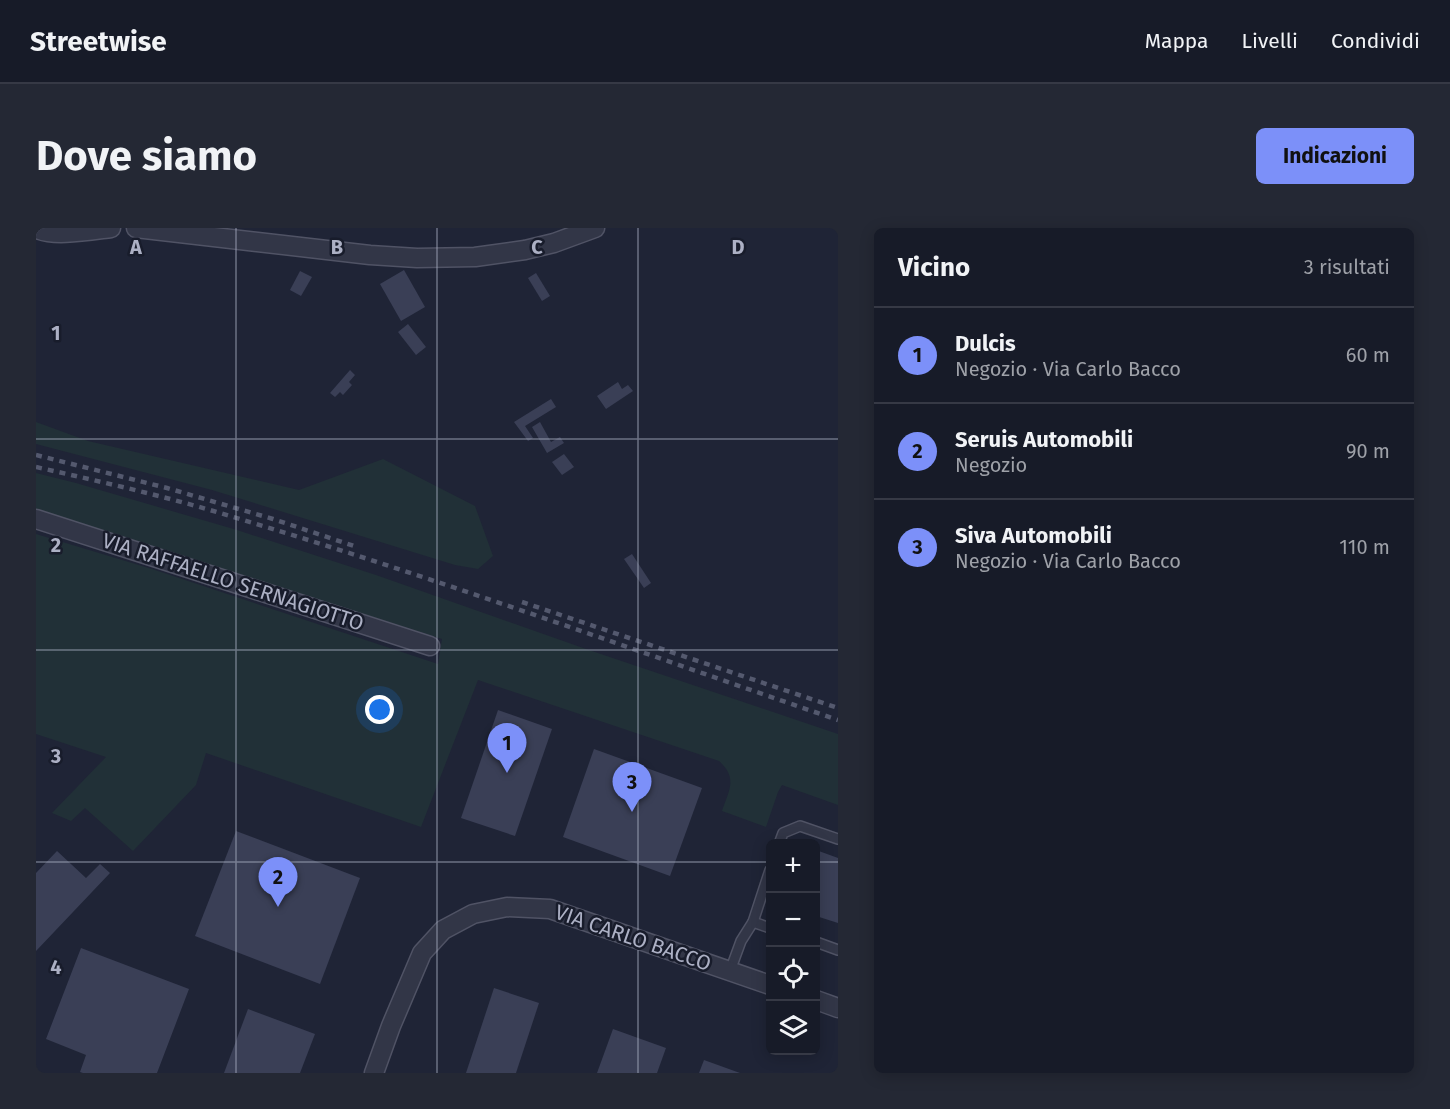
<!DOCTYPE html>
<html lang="it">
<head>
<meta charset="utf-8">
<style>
  body { margin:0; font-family:"Fira Sans",sans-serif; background:#242834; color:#f1f3f6 }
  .controls { position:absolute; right:18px; bottom:18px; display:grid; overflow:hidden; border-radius:9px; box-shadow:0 3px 15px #0003 }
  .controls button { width:54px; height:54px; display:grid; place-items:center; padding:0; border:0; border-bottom:2px solid #363945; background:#171b28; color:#f1f3f6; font:30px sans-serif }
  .you { position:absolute; left:344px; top:482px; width:21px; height:21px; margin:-15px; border:4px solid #fff; border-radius:50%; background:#1a73e8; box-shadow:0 0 0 9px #1a73e833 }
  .badge { display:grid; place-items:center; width:39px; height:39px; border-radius:50%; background:#7c90f9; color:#111; font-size:20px; font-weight:700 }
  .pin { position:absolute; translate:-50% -50px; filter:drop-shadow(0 2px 3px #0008) }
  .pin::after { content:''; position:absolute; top:32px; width:21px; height:18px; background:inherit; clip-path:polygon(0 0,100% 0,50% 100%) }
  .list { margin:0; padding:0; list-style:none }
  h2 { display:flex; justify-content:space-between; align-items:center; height:78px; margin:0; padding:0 24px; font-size:26px }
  h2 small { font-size:20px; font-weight:400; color:#9ea1a8 }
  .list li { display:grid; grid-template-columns:39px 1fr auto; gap:18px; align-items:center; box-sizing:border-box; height:96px; padding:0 24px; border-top:2px solid #363945 }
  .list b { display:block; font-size:22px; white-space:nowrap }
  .list p { margin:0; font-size:20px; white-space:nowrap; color:#9ea1a8 }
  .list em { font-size:20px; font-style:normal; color:#9ea1a8 }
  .icon { flex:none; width:33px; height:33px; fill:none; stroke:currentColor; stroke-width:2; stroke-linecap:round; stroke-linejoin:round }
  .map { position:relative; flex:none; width:802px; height:845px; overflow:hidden; border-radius:9px }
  header { display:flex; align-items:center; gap:36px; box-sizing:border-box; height:84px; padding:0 30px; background:#171b28; border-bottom:2px solid #363945 }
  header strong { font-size:28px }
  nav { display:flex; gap:33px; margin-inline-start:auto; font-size:21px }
  .intro { display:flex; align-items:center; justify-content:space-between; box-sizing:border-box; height:144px; padding:0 36px }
  h1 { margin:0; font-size:42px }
  .button { padding:15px 27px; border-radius:9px; background:#7c90f9; color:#111; font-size:21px; font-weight:700 }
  main { display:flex; gap:36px; padding:0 36px }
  aside { flex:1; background:#171b28; border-radius:9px; box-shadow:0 3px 15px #0003 }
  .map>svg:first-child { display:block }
  .green { fill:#213037 }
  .building { fill:#3a3f56 }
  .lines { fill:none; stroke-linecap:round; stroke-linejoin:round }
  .lane-casing { stroke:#505365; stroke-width:12 }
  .street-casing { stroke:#505365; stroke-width:21 }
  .lane { stroke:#323647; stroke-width:9 }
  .street { stroke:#323647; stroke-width:18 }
  .rail { stroke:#54596e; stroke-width:4.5; stroke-dasharray:6 6; stroke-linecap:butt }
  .grid { fill:none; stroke:#acb0c4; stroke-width:1.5; stroke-opacity:0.55 }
  .labels { text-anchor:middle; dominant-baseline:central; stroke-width:5; stroke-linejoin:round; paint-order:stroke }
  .street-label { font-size:21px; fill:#acb0c4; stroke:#181c2b }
  .grid-label { font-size:20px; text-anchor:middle; font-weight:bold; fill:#acb0c4; stroke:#181c2b; stroke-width:5; stroke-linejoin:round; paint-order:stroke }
</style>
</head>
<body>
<header>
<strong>Streetwise</strong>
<nav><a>Mappa</a><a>Livelli</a><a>Condividi</a></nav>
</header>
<div class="intro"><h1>Dove siamo</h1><a class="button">Indicazioni</a></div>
<main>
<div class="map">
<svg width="802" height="845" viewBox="0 0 802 845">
  <rect width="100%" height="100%" fill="#1f2436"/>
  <g class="green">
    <path d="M 0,194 L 52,213 L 263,262 L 347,231 L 439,278 L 457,328 L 442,341 L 419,337 L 176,262 L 0,216 Z"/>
    <path d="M 0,245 L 40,255 L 201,302 L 340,347 L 550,421 L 802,506 L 802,577 L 746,557 L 742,564 L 730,599 L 686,583 C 693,562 702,550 683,533 L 442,452 L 385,599 L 170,525 L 160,557 L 97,623 L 49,580 L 35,593 L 16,585 L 70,529 L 0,506 L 0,306 L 116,341 L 402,436 L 406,411 L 0,282 Z"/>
  </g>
  <g class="building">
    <path d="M 368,42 L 389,79 L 365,93 L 344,56 Z"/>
    <path d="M 264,43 L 276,49 L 265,68 L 254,62 Z"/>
    <path d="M 500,45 L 514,68 L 506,73 L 492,50 Z"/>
    <path d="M 372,96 L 390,119 L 380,127 L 362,104 Z"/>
    <path d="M 314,142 L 319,147 L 313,154 L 316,157 L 307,167 L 304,164 L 299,169 L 294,165 Z"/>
    <path d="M 582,154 L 586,161 L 592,157 L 597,163 L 570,181 L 561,168 Z"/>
    <path d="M 515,171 L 520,179 L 489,198 L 497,210 L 492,213 L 478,194 Z"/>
    <path d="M 504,194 L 515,214 L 524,209 L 528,215 L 511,225 L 496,199 Z"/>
    <path d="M 528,226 L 538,239 L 526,247 L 516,234 Z"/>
    <path d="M 596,326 L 615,355 L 608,360 L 588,331 Z"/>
    <path d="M 462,482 L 516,501 L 479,608 L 425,590 Z"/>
    <path d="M 558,521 L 666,560 L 634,648 L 527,609 Z"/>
    <path d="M 200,603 L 324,650 L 284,756 L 159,708 Z"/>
    <path d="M 780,622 L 802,630 L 802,695 L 780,688 Z"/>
    <path d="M 21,623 L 50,650 L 64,636 L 74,645 L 0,723 L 0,645 Z"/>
    <path d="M 45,720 L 153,761 L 121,845 L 47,845 L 44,844 L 50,827 L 10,811 Z"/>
    <path d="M 458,760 L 503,775 L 480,845 L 430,845 Z"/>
    <path d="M 212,781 L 279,806 L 264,845 L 188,845 Z"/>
    <path d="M 577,801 L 630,820 L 621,845 L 561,845 Z"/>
    <path d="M 668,832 L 704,845 L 663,845 Z"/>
  </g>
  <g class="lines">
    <defs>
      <g id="lane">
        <path d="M 743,616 L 747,605 L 764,598 L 802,611"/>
        <path d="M 717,694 L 734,700"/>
        <path d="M 780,714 L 802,722"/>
        <path d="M 694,743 L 705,713 L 717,694 L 734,642"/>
      </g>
      <g id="street">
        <path d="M 0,0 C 14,10 58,2 75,0"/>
        <path d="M 100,0 L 334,27 L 381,30 L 439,29 L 489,22 L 518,15 L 559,0"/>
        <path d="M 0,291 L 394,418"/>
        <path d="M 780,772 L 802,780"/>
        <path d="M 338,845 L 355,798 L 386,725 L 407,702 L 437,686 L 471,679 L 514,681 L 734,757"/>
      </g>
    </defs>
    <use href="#lane" class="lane-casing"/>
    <use href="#street" class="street-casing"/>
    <use href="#lane" class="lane"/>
    <use href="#street" class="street"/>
    <g class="rail">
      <path d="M 0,227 L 131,260 L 237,291 L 321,319"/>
      <path d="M 0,239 C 62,253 124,267 184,285 C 393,347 597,422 802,492"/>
      <path d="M 486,374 L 802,480"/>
    </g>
  </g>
  <path class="grid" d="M 200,0 L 200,845M 401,0 L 401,845M 602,0 L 602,845M 0,211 L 802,211M 0,422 L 802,422M 0,634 L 734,634M 780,634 L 802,634"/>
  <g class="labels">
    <g class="street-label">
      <text transform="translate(197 354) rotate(18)">VIA RAFFAELLO SERNAGIOTTO</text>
      <text transform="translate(597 710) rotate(19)">VIA CARLO BACCO</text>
    </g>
  </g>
  <g class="grid-label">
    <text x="100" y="26">A</text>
    <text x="301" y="26">B</text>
    <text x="501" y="26">C</text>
    <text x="702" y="26">D</text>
    <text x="20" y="112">1</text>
    <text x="20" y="324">2</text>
    <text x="20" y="535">3</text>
    <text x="20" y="746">4</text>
  </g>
</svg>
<div class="controls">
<button>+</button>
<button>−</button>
<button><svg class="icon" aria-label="locate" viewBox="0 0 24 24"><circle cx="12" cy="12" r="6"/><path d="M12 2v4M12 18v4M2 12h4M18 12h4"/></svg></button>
<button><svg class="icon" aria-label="layers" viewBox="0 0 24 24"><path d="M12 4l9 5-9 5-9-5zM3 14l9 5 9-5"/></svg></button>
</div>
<div class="you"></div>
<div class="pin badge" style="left:471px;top:545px">1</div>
<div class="pin badge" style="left:242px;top:679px">2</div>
<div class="pin badge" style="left:596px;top:584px">3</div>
</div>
<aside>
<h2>Vicino<small>3 risultati</small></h2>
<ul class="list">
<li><span class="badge">1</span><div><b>Dulcis</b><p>Negozio · Via Carlo Bacco</p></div><em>60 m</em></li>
<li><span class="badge">2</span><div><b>Seruis Automobili</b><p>Negozio</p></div><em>90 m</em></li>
<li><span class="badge">3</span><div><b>Siva Automobili</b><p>Negozio · Via Carlo Bacco</p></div><em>110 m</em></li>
</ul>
</aside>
</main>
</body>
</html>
